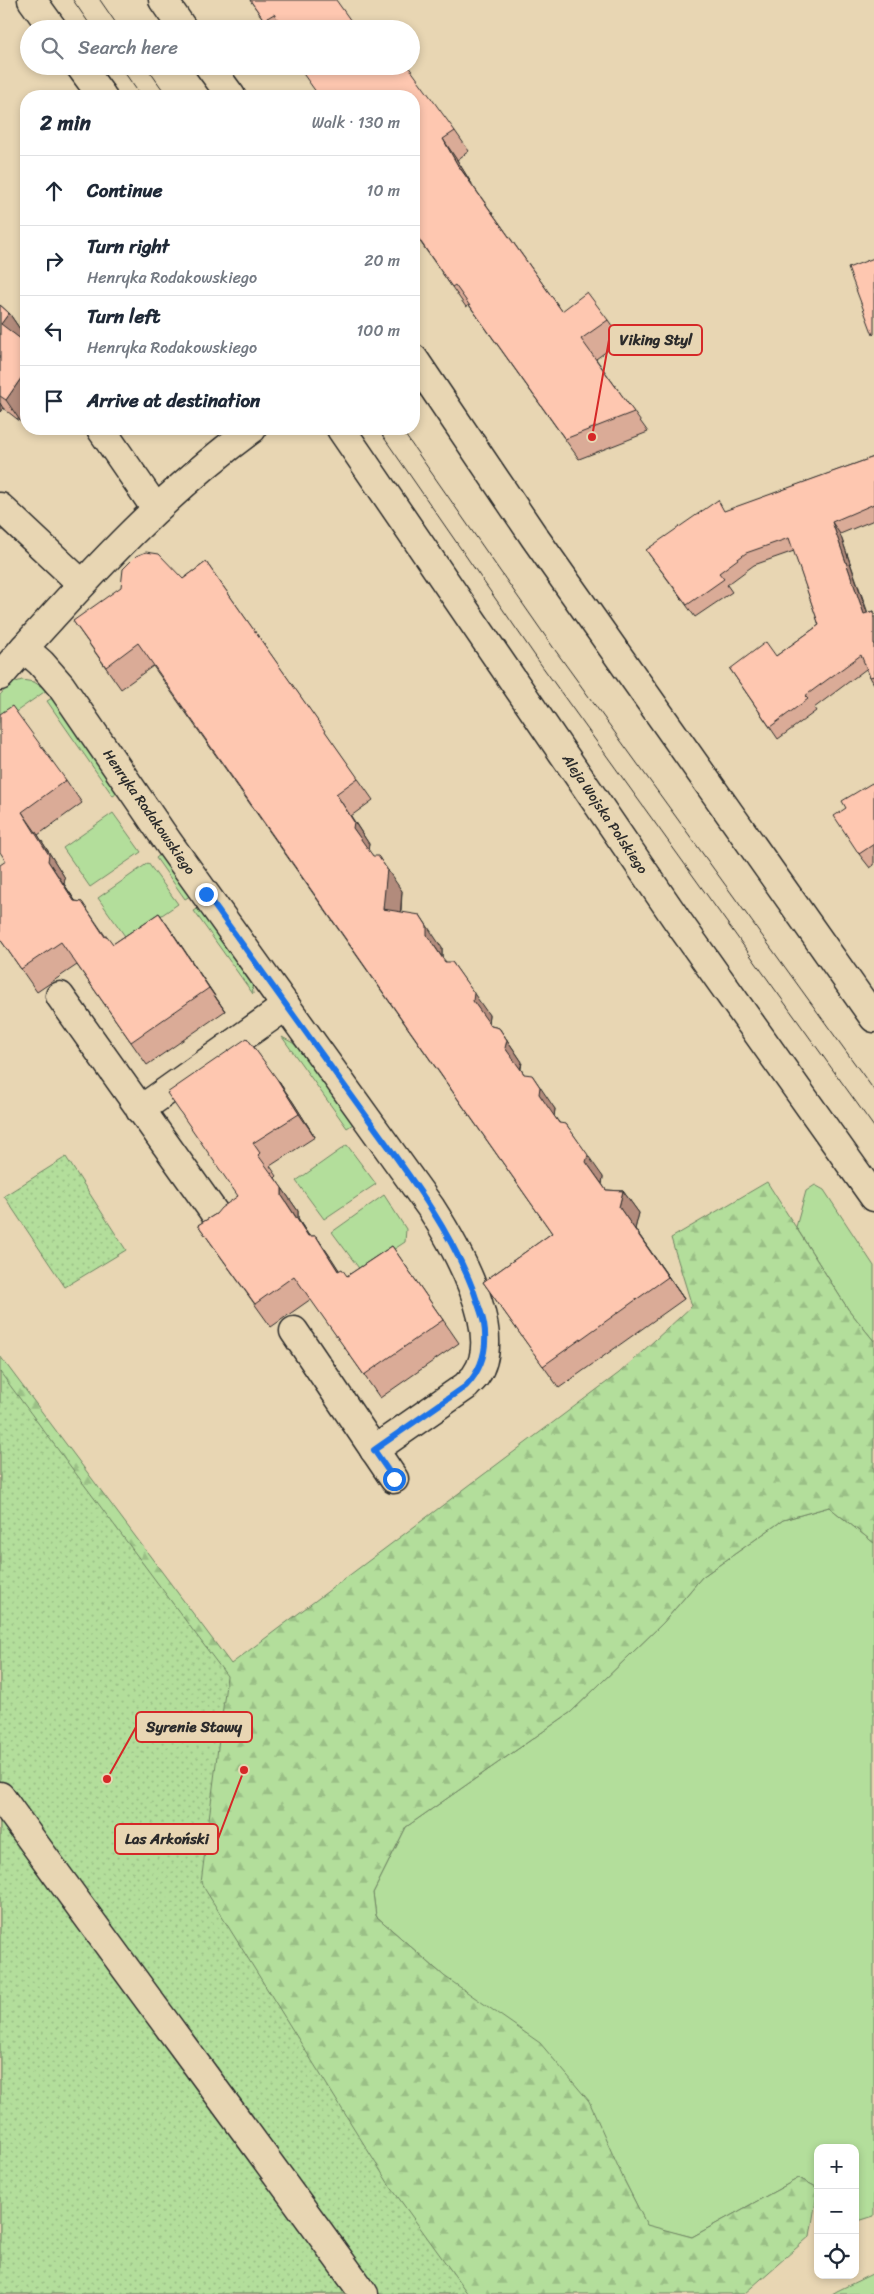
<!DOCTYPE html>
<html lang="en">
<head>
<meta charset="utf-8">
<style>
  body { margin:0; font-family:Sriracha,sans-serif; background:#f2f2f3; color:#1f2937 }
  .controls { position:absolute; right:15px; bottom:15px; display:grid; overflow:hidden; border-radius:10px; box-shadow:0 2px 8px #0003 }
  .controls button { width:45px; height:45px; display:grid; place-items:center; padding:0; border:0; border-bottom:1px solid #e0e1e3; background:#fff; color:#1f2937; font:25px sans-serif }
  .stop { position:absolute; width:15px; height:15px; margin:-11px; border:4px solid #1a73e8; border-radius:50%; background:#fff }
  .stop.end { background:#1a73e8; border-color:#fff; box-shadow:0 1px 5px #0008 }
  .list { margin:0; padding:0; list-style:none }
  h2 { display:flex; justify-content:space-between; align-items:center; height:65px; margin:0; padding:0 20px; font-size:21px }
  h2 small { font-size:16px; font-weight:400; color:#747a83 }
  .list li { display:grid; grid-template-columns:32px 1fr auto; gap:15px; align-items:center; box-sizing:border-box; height:70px; padding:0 20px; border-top:1px solid #e0e1e3 }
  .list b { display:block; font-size:19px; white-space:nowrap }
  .list p { margin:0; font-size:16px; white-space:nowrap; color:#747a83 }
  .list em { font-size:16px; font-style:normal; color:#747a83 }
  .icon { flex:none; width:28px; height:28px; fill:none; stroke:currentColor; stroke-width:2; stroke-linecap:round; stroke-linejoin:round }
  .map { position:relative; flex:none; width:874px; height:2294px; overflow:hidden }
  .search { position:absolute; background:#fff; box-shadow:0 2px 8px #0003; left:20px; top:20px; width:400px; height:55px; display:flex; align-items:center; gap:12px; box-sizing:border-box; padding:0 18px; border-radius:28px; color:#747a83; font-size:19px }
  .panel { position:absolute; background:#fff; box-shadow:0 2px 8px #0003; left:20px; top:90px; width:400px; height:345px; border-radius:20px }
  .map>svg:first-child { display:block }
  .grass { fill:#b3de9b; stroke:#6f8463 }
  .forest { fill:url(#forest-firs); stroke:#6f8463 }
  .park { fill:url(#park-dots); stroke:#6f8463 }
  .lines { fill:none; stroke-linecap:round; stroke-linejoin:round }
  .minor-casing { stroke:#2b2b2b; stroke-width:31 }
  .major-casing { stroke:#2b2b2b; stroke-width:31 }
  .minor { stroke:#e8d6b3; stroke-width:28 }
  .major { stroke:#e8d6b3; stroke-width:28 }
  .tram { stroke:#2b2b2b; stroke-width:1 }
  .wall { fill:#daab97; stroke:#2b2b2b }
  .shaded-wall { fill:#b28b7b; stroke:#2b2b2b }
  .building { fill:#fec7b0; stroke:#2b2b2b }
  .route { stroke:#1a73e8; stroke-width:6 }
  .labels { text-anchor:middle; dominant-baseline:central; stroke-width:4; stroke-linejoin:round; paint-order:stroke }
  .street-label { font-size:14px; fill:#2b2b2b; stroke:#e8d6b3 }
  .leader { fill:none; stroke:#d62828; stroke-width:2 }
  .callout-dot { fill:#d62828; stroke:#e8d6b3; stroke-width:2 }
  .callout { fill:#e8d6b3; stroke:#d62828; stroke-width:2 }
  .callout-label { font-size:15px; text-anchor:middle; font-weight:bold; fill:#2b2b2b }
</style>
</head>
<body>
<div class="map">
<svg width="874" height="2294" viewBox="0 0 874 2294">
  <defs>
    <pattern id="forest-firs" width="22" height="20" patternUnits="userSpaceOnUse" patternTransform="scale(1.25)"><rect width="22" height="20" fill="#b3de9b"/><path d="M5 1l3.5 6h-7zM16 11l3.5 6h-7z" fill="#9abf86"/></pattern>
    <pattern id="park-dots" width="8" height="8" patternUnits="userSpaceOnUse" patternTransform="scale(1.25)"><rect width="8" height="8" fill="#b3de9b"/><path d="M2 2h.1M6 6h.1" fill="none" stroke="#9abf86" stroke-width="1.8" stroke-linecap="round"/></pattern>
  </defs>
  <rect width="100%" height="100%" fill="#e8d6b3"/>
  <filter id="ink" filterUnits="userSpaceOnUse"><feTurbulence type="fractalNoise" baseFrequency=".02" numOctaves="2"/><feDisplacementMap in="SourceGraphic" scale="10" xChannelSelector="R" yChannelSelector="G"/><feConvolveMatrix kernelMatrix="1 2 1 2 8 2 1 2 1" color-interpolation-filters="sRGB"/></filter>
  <g filter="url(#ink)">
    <g class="grass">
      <path d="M 22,680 L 34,682 L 47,690 L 0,723 L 0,695 L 10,684 Z"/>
      <path d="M 52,698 L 118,793 L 113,796 L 47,701 Z"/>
      <path d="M 113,813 L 141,852 L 90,887 L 63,848 Z"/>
      <path d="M 161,854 L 190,896 L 185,899 L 156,858 Z"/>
      <path d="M 148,863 L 178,904 L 127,939 L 98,898 Z"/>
      <path d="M 199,908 L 252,985 L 253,994 L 194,911 Z"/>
      <path d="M 282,1037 L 293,1043 L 300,1051 L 353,1124 L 347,1128 Z"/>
      <path d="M 347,1145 L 376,1184 L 324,1219 L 296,1181 Z"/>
      <path d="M 815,1185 L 824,1190 L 874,1266 L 874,1341 L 848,1309 L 796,1227 L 806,1191 Z"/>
      <path d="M 384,1195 L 406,1229 L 405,1242 L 361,1271 L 332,1232 Z"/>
      <path d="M 829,1507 L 874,1543 L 874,2216 L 855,2222 L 855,2148 L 818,2148 L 818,2188 L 799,2178 L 692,2237 L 647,2226 L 624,2180 L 444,1976 L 376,1916 L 373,1893 L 406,1827 L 571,1712 L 663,1623 L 702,1577 L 783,1520 Z"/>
      <path d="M 874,2273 L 874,2294 L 832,2294 L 837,2291 Z"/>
    </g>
    <path class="forest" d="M 767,1182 L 848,1309 L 874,1341 L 874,1543 L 829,1507 L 783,1520 L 702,1577 L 663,1623 L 571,1712 L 406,1827 L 373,1893 L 376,1916 L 444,1976 L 540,2043 L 589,2101 L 624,2180 L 647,2225 L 692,2237 L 799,2178 L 818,2188 L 810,2236 L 744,2294 L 0,2294 L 0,1356 L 231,1664 L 619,1373 L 692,1306 L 671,1238 Z"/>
    <g class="park">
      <path d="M 66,1157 L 126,1250 L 65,1287 L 4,1196 Z"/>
      <path d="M 0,1372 L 227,1676 L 201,1883 L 390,2186 L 468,2294 L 0,2294 Z"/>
    </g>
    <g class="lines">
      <defs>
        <g id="minor">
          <path d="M 101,429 L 156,509"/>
          <path d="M 252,429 C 166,492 95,569 24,648 L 41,663 L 61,686 L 168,842 L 431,1208 C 454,1244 506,1333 476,1375 C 474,1379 469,1382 466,1386 L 374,1450"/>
          <path d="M 0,507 L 82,584"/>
          <path d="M 0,676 L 24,648"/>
          <path d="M 60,996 L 223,1225"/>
          <path d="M 140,1110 L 286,1006"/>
          <path d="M 294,1331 L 394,1479"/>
          <path d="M 0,1796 C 120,1963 244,2127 364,2294"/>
        </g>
        <g id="major">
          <path d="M 32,0 L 53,29"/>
          <path d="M 163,0 L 183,29"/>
          <path d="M 80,66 L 102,96"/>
          <path d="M 209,66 L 231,96"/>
          <path d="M 414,359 L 535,538 L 874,1018"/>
          <path d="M 341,429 L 677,920 L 874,1197"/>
        </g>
      </defs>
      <use href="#minor" class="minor-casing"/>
      <use href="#major" class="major-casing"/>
      <use href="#minor" class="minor"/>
      <use href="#major" class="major"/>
      <g class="tram">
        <path d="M 73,0 L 93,29"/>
        <path d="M 100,0 L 120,29"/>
        <path d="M 120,66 L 141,96"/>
        <path d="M 146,66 L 167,96"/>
        <path d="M 378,429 L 542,666 L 874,1127"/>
        <path d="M 401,429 L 555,650 L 874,1090"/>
      </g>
    </g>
    <g class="wall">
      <path d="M 250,0 L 356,28 L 361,29 L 270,29 Z"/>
      <path d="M 414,96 L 455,131 L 469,151 L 457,160 L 471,183 L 562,311 L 608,320 L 622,340 L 596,359 L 648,432 L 579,459 L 469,305 L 466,307 L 414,233 Z"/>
      <path d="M 0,305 L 9,313 L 24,335 L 21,339 L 26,343 L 26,415 L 21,422 L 3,408 L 0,412 Z"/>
      <path d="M 874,457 L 874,520 L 840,534 L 868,613 L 874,611 L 874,684 L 870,677 L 866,669 L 814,708 L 816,711 L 778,739 L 730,669 L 776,656 L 819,625 L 794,551 L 754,565 L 727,585 L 732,592 L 695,617 L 646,550 L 726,511 Z"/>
      <path d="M 206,562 L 373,800 L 351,816 L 369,844 L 368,850 L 402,891 L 401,912 L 442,948 L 442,957 L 489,1015 L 488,1022 L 491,1026 L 499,1028 L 514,1050 L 522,1062 L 521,1069 L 524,1074 L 555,1109 L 554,1116 L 603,1177 L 602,1184 L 606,1190 L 623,1191 L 639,1213 L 635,1229 L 684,1299 L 559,1388 L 483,1282 L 552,1233 L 153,666 L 121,689 L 73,621 L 183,579 Z"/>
      <path d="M 0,714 L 66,780 L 82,803 L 38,835 L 65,878 L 64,884 L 75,901 L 82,902 L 106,937 L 113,944 L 159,913 L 225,1011 L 147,1065 L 77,965 L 37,992 L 0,939 L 6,861 Z"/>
      <path d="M 874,786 L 874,865 L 870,868 L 859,854 L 846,808 Z"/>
      <path d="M 247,1038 L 293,1102 L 315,1137 L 270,1166 L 277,1176 L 275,1178 L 298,1211 L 298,1219 L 309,1236 L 316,1236 L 339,1270 L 347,1276 L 392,1246 L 459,1343 L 380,1398 L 311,1299 L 271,1327 L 198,1225 L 216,1214 L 238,1196 Z"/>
    </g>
    <g class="shaded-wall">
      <path d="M 443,139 L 457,160 L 472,184 L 457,164 Z"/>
      <path d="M 9,313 L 24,335 L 16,346 L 1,324 Z"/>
      <path d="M 26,371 L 26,415 L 21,422 L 6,400 Z"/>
      <path d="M 0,403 L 3,408 L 0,412 Z"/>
      <path d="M 832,522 L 840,534 L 872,627 L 864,614 Z"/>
      <path d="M 336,794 L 369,844 L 368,850 L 353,828 Z"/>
      <path d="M 22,812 L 38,835 L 65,878 L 64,884 L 91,924 L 48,861 Z"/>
      <path d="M 378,856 L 402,891 L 399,931 L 383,909 Z"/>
      <path d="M 159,913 L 175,936 L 225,1011 L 209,988 Z"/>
      <path d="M 420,915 L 442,948 L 442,957 L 427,935 Z"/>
      <path d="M 452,962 L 489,1015 L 488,1023 L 473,1001 Z"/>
      <path d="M 499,1028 L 522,1062 L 520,1070 L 505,1048 Z"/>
      <path d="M 532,1075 L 555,1109 L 554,1117 L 539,1094 Z"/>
      <path d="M 277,1079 L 293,1102 L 315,1137 L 299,1114 Z"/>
      <path d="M 566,1124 L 603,1177 L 602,1184 L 586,1162 Z"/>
      <path d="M 282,1188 L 298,1211 L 298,1219 L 324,1259 L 282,1196 Z"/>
      <path d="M 623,1191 L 639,1213 L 635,1229 L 684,1299 L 619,1207 Z"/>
      <path d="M 316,1236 L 332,1259 L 354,1294 L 338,1271 Z"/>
    </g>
    <g class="building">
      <path d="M 250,0 L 336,0 L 356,28 L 359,26 L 361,29 L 284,29 L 274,14 L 264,20 Z"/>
      <path d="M 302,66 L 408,66 L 455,131 L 443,139 L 457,164 L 562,311 L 587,292 L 608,320 L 581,339 L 634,412 L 565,439 L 455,285 L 452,287 L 414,232 L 414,96 L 319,96 L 299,68 Z"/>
      <path d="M 874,258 L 874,334 L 873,335 L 848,268 Z"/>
      <path d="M 0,305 L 9,313 L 1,324 L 26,343 L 26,371 L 6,400 L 0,396 Z"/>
      <path d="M 874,457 L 874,504 L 832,522 L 864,614 L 874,611 L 874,676 L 870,677 L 861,655 L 805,696 L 808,699 L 770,727 L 730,669 L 766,642 L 776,656 L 819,625 L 789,538 L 746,553 L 719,573 L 724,579 L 687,605 L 646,550 L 718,500 L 724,511 Z"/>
      <path d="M 146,552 L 159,554 L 183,579 L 206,562 L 358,778 L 336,794 L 354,822 L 353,828 L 373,856 L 378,856 L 387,869 L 383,909 L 420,915 L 427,926 L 427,935 L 445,962 L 452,962 L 474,993 L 473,1001 L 491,1026 L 499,1028 L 507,1040 L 505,1048 L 524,1074 L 532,1075 L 540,1087 L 539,1094 L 559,1123 L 566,1124 L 588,1155 L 586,1162 L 606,1190 L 623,1191 L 619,1207 L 668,1277 L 543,1366 L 483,1282 L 552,1233 L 138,643 L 106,667 L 73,621 L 121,587 L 123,569 L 136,556 Z"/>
      <path d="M 12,706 L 66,780 L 22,812 L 49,855 L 48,861 L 74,901 L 82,902 L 105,937 L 107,936 L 113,944 L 159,913 L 209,988 L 131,1042 L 61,942 L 21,969 L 0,939 L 0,865 L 6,861 L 0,852 L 0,714 Z"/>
      <path d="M 872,783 L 874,786 L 874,844 L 859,854 L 834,816 L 846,808 L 842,801 Z"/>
      <path d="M 247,1038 L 277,1079 L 299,1114 L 253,1143 L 260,1153 L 258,1155 L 282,1188 L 282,1196 L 308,1236 L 316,1236 L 338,1271 L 342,1269 L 347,1276 L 392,1246 L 443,1320 L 364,1375 L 294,1276 L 255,1304 L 198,1225 L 216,1214 L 221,1208 L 238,1196 L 167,1093 Z"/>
    </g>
  </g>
  <g class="lines" filter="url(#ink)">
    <path class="route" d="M 206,894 C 257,965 308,1035 359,1106 C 402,1166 447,1222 474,1292 C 477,1302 482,1313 484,1324 C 488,1348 482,1369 466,1386 L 374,1450 L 394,1479"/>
  </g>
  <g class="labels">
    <g class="street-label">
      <text transform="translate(149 812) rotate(55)">Henryka Rodakowskiego</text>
      <text transform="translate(605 814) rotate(56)">Aleja Wojska Polskiego</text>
    </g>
  </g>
  <path class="leader" d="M592 437L609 340M107 1779L136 1727M244 1770L218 1839"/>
  <g class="callout-dot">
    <circle cx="592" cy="437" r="5"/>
    <circle cx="107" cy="1779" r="5"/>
    <circle cx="244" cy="1770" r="5"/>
  </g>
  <g class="callout">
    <rect x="609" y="325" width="93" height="30" rx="5"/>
    <rect x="136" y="1712" width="116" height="30" rx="5"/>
    <rect x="115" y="1824" width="103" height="30" rx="5"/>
  </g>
  <g class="callout-label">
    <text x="656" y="345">Viking Styl</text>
    <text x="194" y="1732">Syrenie Stawy</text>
    <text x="167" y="1844">Las Arkoński</text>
  </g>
</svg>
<div class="controls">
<button>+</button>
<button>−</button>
<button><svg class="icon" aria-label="locate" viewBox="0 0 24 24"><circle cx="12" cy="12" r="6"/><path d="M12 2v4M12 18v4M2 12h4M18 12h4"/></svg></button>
</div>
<div class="stop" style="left:394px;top:1479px"></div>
<div class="stop end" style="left:206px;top:894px"></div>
<div class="search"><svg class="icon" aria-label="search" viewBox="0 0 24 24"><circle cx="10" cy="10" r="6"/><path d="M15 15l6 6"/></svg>Search here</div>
<section class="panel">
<h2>2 min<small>Walk · 130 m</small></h2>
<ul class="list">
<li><svg class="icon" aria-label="ahead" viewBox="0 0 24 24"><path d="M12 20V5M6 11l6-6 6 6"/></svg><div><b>Continue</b></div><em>10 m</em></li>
<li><svg class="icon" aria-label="right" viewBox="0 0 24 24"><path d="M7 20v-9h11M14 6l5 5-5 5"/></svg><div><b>Turn right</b><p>Henryka Rodakowskiego</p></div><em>20 m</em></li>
<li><svg class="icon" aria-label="left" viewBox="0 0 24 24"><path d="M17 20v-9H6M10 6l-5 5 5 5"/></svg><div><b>Turn left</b><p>Henryka Rodakowskiego</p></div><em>100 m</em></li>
<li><svg class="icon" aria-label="arrive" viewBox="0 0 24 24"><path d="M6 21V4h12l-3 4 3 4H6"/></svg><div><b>Arrive at destination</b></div></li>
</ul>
</section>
</div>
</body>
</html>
